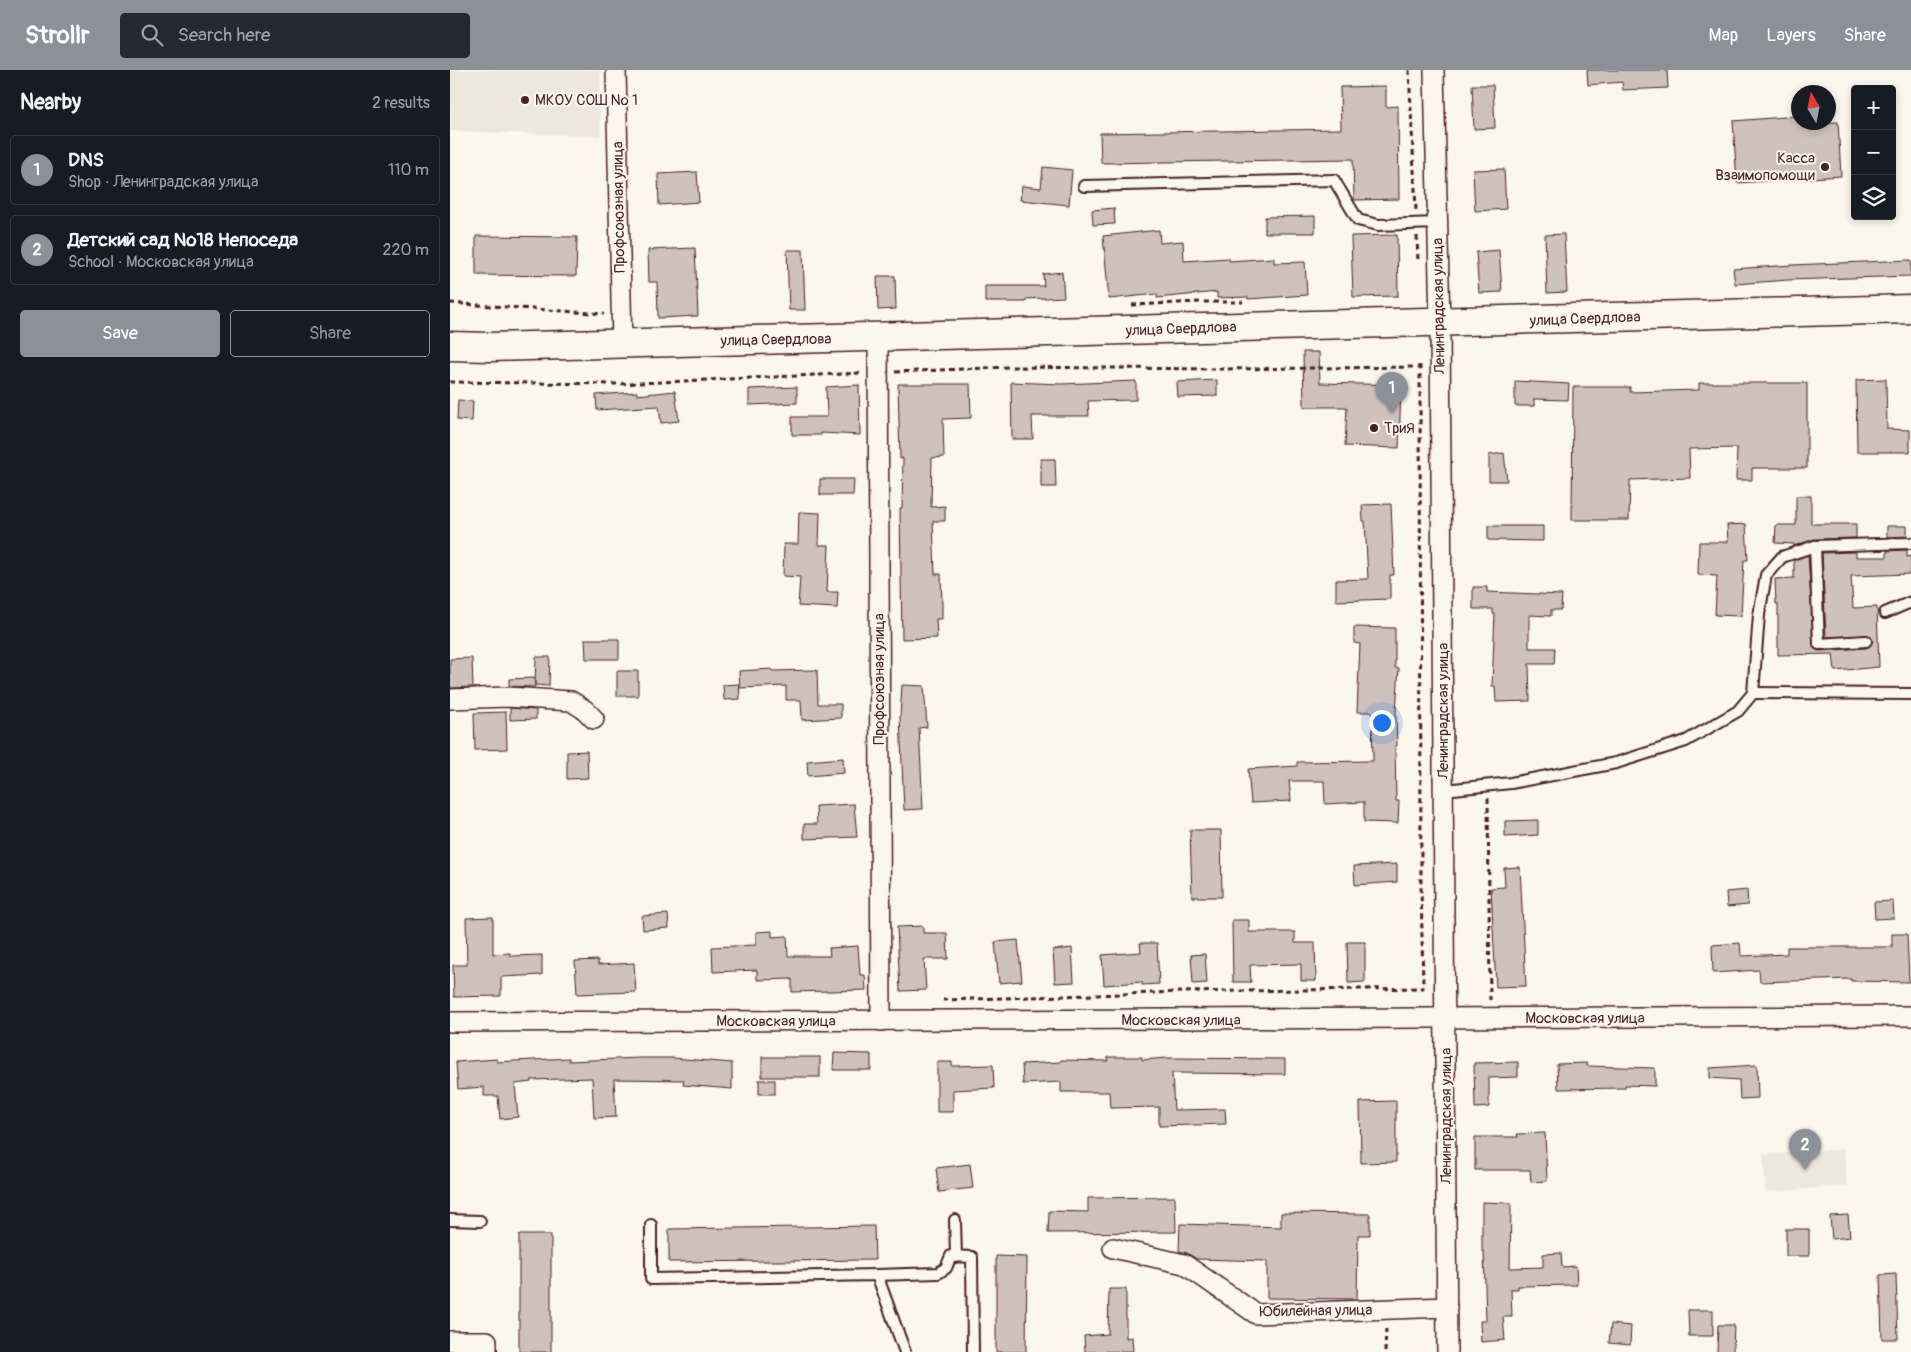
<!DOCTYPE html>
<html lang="en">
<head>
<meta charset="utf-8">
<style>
  body { margin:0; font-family:Pangolin,sans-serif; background:#242831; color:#f1f3f6 }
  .controls { position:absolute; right:15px; top:15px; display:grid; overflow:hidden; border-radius:5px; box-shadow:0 2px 8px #0003 }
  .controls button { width:45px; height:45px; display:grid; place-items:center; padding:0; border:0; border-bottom:1px solid #363941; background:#171b24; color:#f1f3f6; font:25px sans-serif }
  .compass { position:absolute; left:1341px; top:15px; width:45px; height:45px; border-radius:50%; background:#171b24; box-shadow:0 2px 8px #0003; rotate:350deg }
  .you { position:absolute; left:931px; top:652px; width:18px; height:18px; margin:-12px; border:4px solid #fff; border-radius:50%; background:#1a73e8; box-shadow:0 0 0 8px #1a73e833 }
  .badge { display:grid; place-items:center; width:32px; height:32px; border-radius:50%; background:#8c9099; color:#fff; font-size:16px; font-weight:700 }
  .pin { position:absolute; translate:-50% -41px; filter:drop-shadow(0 1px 2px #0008) }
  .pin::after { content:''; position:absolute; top:26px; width:18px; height:15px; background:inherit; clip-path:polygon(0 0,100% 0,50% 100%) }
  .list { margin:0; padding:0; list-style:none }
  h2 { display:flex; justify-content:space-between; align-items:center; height:65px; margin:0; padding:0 20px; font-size:21px }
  h2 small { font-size:16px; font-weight:400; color:#9ea1a6 }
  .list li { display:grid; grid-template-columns:32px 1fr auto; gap:15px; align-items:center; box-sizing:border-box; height:70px; margin:0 10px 10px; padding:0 10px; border:1px solid #363941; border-radius:5px }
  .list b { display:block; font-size:19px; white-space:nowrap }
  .list p { margin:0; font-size:16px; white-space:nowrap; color:#9ea1a6 }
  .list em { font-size:16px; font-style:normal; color:#9ea1a6 }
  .actions { display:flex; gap:10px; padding:15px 20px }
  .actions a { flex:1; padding:11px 0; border:1px solid #8c9099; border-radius:5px; text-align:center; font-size:18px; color:#8c9099 }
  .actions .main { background:#8c9099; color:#fff }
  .icon { flex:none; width:28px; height:28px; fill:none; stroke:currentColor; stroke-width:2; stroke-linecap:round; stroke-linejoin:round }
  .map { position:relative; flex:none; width:1461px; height:1282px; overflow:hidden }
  header { display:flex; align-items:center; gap:30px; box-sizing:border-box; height:70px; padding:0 25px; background:#8c9099; color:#fff }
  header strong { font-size:24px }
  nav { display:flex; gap:28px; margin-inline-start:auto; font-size:18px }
  .search { width:350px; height:45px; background:#242831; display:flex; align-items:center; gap:12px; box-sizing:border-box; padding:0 18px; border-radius:5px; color:#9ea1a6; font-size:19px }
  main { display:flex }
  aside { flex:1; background:#171b24 }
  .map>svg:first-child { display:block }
  .built { fill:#eee7de }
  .building { fill:#cfc2bc; stroke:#4a1f2b }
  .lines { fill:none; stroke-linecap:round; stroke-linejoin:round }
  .lane-casing { stroke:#4a1f2b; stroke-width:14 }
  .street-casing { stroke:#4a1f2b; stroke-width:22 }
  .secondary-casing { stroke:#4a1f2b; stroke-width:31 }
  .path { stroke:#4a1f2b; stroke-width:3; stroke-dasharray:5 4; stroke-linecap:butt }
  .lane { stroke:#fbf7ec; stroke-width:10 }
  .street { stroke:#fbf7ec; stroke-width:19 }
  .secondary { stroke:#fbf7ec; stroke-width:28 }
  .poi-dot { fill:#4a1f2b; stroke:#fbf7ec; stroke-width:2 }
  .labels { text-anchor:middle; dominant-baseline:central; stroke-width:4; stroke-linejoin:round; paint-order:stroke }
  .poi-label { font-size:15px; fill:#4a1f2b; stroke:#fbf7ec; text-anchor:start }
  .street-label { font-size:15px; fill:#4a1f2b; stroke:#fbf7ec }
</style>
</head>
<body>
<header>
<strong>Strollr</strong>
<div class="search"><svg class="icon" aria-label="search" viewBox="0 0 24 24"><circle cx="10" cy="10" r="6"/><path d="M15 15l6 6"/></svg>Search here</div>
<nav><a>Map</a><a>Layers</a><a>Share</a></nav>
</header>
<main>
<aside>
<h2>Nearby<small>2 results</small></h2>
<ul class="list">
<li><span class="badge">1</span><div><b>DNS</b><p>Shop · Ленинградская улица</p></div><em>110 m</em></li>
<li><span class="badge">2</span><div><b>Детский сад №18 Непоседа</b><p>School · Московская улица</p></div><em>220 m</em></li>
</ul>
<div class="actions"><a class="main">Save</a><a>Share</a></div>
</aside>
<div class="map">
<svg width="1461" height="1282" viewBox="0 0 1461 1282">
  <rect width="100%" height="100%" fill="#fbf7ec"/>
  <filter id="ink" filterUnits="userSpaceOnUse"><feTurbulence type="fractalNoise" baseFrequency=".02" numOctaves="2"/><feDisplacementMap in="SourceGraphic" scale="10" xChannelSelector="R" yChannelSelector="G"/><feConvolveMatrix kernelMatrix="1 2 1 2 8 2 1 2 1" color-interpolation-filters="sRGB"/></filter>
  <g filter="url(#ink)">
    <g class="built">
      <path d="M 0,0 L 150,0 L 150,66 L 0,61 Z"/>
      <path d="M 1394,1079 L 1397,1116 L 1316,1122 L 1313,1085 Z"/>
    </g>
    <g class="building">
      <path d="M 1137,0 L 1217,0 L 1218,18 L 1173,20 L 1172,12 L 1138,15 Z"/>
      <path d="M 1022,15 L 1043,15 L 1045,58 L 1024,59 Z"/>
      <path d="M 936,16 L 936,37 L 948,36 L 949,129 L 904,130 L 903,89 L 651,93 L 650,63 L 891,59 L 890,17 Z"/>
      <path d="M 1348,46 L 1348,52 L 1388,52 L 1391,106 L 1287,113 L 1283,51 Z"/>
      <path d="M 593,97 L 622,100 L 619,135 L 570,130 L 572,116 L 591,118 Z"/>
      <path d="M 1054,99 L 1056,139 L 1025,141 L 1023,100 Z"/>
      <path d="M 247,102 L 249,132 L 209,135 L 208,104 Z"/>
      <path d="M 664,138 L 665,154 L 643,155 L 642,140 Z"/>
      <path d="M 865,146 L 865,163 L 815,163 L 815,147 Z"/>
      <path d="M 709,160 L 710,173 L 733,171 L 734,191 L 779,188 L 779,191 L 824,188 L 824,193 L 855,192 L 857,225 L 798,229 L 798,227 L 767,228 L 767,222 L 707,228 L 707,224 L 659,229 L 653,166 Z"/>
      <path d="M 1114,164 L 1117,222 L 1097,223 L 1095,165 Z"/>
      <path d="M 947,165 L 948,226 L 903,227 L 901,166 Z"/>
      <path d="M 26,166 L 127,167 L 126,206 L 26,205 Z"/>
      <path d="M 245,178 L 248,246 L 208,248 L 207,212 L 199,212 L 198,180 Z"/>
      <path d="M 337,180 L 353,180 L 355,240 L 339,240 Z"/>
      <path d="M 1049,180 L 1052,222 L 1029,223 L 1026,182 Z"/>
      <path d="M 1461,190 L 1461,206 L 1338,210 L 1285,214 L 1283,199 L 1342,195 Z"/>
      <path d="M 612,202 L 614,227 L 576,229 L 576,232 L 535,232 L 535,216 L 594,216 L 593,204 Z"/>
      <path d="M 427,206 L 445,206 L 446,239 L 428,240 Z"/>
      <path d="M 853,282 L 869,282 L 870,313 L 951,315 L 949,378 L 895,376 L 897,337 L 854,337 Z"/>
      <path d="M 1436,309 L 1437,359 L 1460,360 L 1460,382 L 1407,382 L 1406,310 Z"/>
      <path d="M 767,310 L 767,326 L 728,327 L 727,312 Z"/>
      <path d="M 686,311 L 686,330 L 638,331 L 639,346 L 582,346 L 583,369 L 562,369 L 561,312 L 611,314 Z"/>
      <path d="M 1065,311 L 1119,314 L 1118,330 L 1084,329 L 1084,336 L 1065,336 Z"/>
      <path d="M 1249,313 L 1357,313 L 1357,398 L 1302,398 L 1302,410 L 1286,410 L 1287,378 L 1239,379 L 1240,408 L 1180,410 L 1179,450 L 1122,450 L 1123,317 L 1180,317 L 1180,322 L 1249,320 Z"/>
      <path d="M 448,314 L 520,314 L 521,348 L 493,349 L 494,387 L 482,388 L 481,437 L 495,436 L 495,451 L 483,451 L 485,504 L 491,504 L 492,534 L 492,549 L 486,549 L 487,568 L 452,569 L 450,438 L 452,438 L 453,388 L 450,389 Z"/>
      <path d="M 409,315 L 410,365 L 371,363 L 371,365 L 342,365 L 342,347 L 377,347 L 376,317 Z"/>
      <path d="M 347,317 L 347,333 L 299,335 L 299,319 Z"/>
      <path d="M 225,321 L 229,351 L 211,353 L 209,336 L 147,340 L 146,325 L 187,322 L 187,325 Z"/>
      <path d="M 8,330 L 23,331 L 22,351 L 7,350 Z"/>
      <path d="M 1054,383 L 1057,411 L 1039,411 L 1039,385 Z"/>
      <path d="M 591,389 L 605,389 L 606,417 L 591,417 Z"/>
      <path d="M 370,409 L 404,409 L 403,425 L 370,425 Z"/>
      <path d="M 1346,426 L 1361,426 L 1361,454 L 1406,454 L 1406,468 L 1364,469 L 1344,476 L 1344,474 L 1325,473 L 1326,455 L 1346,455 Z"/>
      <path d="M 941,434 L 944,505 L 940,505 L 940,529 L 886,531 L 886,510 L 918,509 L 915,451 L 913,451 L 912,435 Z"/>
      <path d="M 349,442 L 370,443 L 369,475 L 379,475 L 377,522 L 388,522 L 387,538 L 348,536 L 350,507 L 333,506 L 334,474 L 348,474 Z"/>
      <path d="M 1296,454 L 1298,490 L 1294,490 L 1291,546 L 1265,545 L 1267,506 L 1248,505 L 1249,472 L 1278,472 L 1277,455 Z"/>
      <path d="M 1038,456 L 1093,456 L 1093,471 L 1038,470 Z"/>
      <path d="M 1437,456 L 1457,456 L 1457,466 L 1437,467 Z"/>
      <path d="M 1457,480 L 1457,487 L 1461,486 L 1461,504 L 1401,506 L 1403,538 L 1427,537 L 1429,597 L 1385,601 L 1383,584 L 1328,585 L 1328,534 L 1326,534 L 1325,509 L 1344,508 L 1344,490 L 1358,485 L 1364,578 L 1369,581 L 1416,578 L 1420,576 L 1423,571 L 1419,565 L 1376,567 L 1372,483 L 1406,482 L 1406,487 L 1437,487 L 1437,481 Z"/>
      <path d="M 1023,517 L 1037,517 L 1037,522 L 1112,525 L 1111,540 L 1101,540 L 1101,546 L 1079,545 L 1079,578 L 1105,578 L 1104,594 L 1079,594 L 1080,631 L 1046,632 L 1045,616 L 1042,616 L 1045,544 L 1043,544 L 1043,539 L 1023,539 Z"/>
      <path d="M 904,557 L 945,558 L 945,598 L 949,598 L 946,642 L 947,676 L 945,676 L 946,731 L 949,731 L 948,753 L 914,752 L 914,732 L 875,734 L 874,711 L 839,711 L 841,731 L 801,733 L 798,699 L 847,696 L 847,692 L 923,691 L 922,642 L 907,642 L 910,574 L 904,573 Z"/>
      <path d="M 135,569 L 169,569 L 169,589 L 136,589 Z"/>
      <path d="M 86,587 L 100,587 L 99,616 L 85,615 Z"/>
      <path d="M 22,588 L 23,617 L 0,618 L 0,589 Z"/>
      <path d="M 322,599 L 322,601 L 367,600 L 368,634 L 391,634 L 391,648 L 352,650 L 351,630 L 336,630 L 336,616 L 290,618 L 289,601 Z"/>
      <rect x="167" y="601" width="21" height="25"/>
      <path d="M 84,608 L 85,617 L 59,616 L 59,609 Z"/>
      <path d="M 289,614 L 290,629 L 274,630 L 273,615 Z"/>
      <path d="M 452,615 L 474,616 L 477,657 L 469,658 L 473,739 L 454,740 L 450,647 Z"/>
      <path d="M 60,638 L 86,640 L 86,649 L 60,650 Z"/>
      <path d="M 56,642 L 57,679 L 25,680 L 24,643 Z"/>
      <path d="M 137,681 L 138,708 L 117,709 L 117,682 Z"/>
      <path d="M 393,688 L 394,703 L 358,706 L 357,691 Z"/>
      <path d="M 404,734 L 407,767 L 354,769 L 354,754 L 367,754 L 366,736 Z"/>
      <path d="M 1088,750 L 1088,765 L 1055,767 L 1055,751 Z"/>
      <path d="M 740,760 L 771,760 L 772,827 L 742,827 Z"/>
      <path d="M 947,794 L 947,812 L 905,815 L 904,796 Z"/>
      <path d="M 1070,797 L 1076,916 L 1046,917 L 1041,818 L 1055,817 L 1054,798 Z"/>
      <path d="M 1297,820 L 1298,835 L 1277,837 L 1276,822 Z"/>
      <path d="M 1443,831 L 1444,848 L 1425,849 L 1424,832 Z"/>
      <path d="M 218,844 L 219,858 L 193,860 L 192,846 Z"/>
      <path d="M 43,847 L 43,884 L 60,883 L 60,886 L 92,885 L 92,905 L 51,907 L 51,926 L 4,927 L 3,895 L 17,895 L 16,848 Z"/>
      <path d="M 782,850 L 799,850 L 799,862 L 845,862 L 845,873 L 865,873 L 866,911 L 851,911 L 851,894 L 800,895 L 801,912 L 783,912 Z"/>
      <path d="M 473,856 L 473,863 L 497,863 L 498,889 L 474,889 L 476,920 L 450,921 L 447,857 Z"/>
      <path d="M 322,861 L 322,867 L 337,866 L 338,886 L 380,886 L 379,878 L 408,876 L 410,905 L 415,905 L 416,920 L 342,922 L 342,909 L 307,910 L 307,900 L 263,902 L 262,877 L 306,875 L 306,862 Z"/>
      <path d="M 1442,864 L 1457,864 L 1459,912 L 1401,911 L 1401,909 L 1310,912 L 1309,900 L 1263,903 L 1262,875 L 1290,873 L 1291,886 L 1337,884 L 1337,877 L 1442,877 Z"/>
      <path d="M 568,870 L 572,911 L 549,913 L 545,872 Z"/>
      <path d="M 897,872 L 915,872 L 915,912 L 898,913 Z"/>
      <path d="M 690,873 L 707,873 L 709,914 L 692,915 L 692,912 L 654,915 L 652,885 L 691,882 Z"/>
      <path d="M 622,878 L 624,912 L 605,913 L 603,880 Z"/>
      <path d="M 755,884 L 757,913 L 743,914 L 741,885 Z"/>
      <path d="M 148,890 L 148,895 L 184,893 L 186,922 L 127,924 L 125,891 Z"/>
      <path d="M 384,983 L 421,984 L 421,1000 L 383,1000 Z"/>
      <rect x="312" y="987" width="58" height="20"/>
      <path d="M 658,987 L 692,987 L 692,990 L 717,988 L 835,989 L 835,1004 L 722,1003 L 724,1040 L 775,1039 L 776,1054 L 709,1056 L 709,1037 L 660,1038 L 659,1022 L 611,1022 L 611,1012 L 573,1014 L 572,994 L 611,992 L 611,990 L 658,991 Z"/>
      <path d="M 119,988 L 119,991 L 190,988 L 223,988 L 282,993 L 282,1019 L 233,1015 L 234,1010 L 164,1009 L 166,1047 L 144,1048 L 142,1008 L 81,1010 L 81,1012 L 65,1014 L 68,1047 L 50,1049 L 48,1026 L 34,1026 L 34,1017 L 8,1019 L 6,992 L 47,989 L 47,992 Z"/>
      <path d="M 487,992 L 502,992 L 502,996 L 543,995 L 544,1018 L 503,1020 L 503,1042 L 487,1042 Z"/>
      <path d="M 1068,992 L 1068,1007 L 1039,1008 L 1039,1037 L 1025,1038 L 1024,993 Z"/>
      <path d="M 1137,993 L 1137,996 L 1205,998 L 1205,1016 L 1175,1015 L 1175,1018 L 1108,1019 L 1107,994 Z"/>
      <path d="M 1307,995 L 1308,1028 L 1290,1029 L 1289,1010 L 1260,1008 L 1260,998 Z"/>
      <rect x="309" y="1010" width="16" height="14"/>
      <path d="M 946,1031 L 946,1092 L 911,1093 L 910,1032 Z"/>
      <path d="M 1095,1063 L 1097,1111 L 1081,1112 L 1080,1100 L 1025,1100 L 1025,1067 L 1068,1067 L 1067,1064 Z"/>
      <path d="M 520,1094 L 523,1118 L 489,1122 L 486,1098 Z"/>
      <path d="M 725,1127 L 726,1162 L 598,1163 L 599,1141 L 638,1142 L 638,1128 Z"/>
      <path d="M 1032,1132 L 1061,1133 L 1060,1198 L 1093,1197 L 1093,1184 L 1111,1183 L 1112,1197 L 1126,1196 L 1127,1215 L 1068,1216 L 1068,1219 L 1061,1219 L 1062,1247 L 1053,1247 L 1055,1270 L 1031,1272 L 1030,1251 L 1036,1251 L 1034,1181 L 1032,1181 Z"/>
      <path d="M 831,1143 L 920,1144 L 920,1165 L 908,1165 L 907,1229 L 817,1228 L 817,1191 L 747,1189 L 737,1183 L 729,1181 L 730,1154 L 831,1157 Z"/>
      <path d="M 1398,1145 L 1400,1167 L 1382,1169 L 1380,1146 Z"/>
      <path d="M 424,1156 L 425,1190 L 219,1192 L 219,1159 Z"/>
      <rect x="1336" y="1159" width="23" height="27"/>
      <rect x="69" y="1165" width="32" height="117"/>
      <path d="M 546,1186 L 577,1187 L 576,1282 L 546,1282 Z"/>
      <path d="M 1446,1204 L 1448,1269 L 1432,1269 L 1430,1205 Z"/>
      <path d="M 659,1219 L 676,1219 L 676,1268 L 682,1267 L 683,1281 L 635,1282 L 634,1266 L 658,1264 Z"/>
      <path d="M 1238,1240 L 1263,1240 L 1263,1266 L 1239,1266 Z"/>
      <path d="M 1161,1254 L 1181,1256 L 1180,1275 L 1159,1273 Z"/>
      <path d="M 1268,1255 L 1284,1255 L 1283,1282 L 1267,1282 Z"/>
    </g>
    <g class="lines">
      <defs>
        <g id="lane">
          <path d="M 634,116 L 884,110 L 908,150 L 928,155 L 988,153"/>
          <path d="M 1365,476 L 1369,574 L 1416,571"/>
          <path d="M 1435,543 L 1461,532"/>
          <path d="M 1303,623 L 1461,624"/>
          <path d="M 994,720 L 1061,713 L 1166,693 L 1236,671 L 1288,641 L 1303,623 L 1309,545 L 1316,505 L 1332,487 L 1365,476 L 1461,473"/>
          <path d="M 0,1150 L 30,1151"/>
          <path d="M 505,1150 L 506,1187"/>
          <path d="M 201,1155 L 201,1209 L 427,1205 L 455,1282"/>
          <path d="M 427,1205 L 488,1203 L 496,1198 L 501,1186 L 522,1187 L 523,1282"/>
        </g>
        <g id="street">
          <path d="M 166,0 L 172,274"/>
          <path d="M 984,0 L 990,253 L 997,1282"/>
          <path d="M 428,267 L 431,951"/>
          <path d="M 0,629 L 57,627 L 121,631 L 135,640 L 144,649"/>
          <path d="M 0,952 L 1461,946"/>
          <path d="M 663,1178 L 734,1194 L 806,1244 L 997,1237"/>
          <path d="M 0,1271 L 37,1271 L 37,1282"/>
        </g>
        <path id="secondary" d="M 0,276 L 40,277 L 1461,239"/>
      </defs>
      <use href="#lane" class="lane-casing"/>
      <use href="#street" class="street-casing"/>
      <use href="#secondary" class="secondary-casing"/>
      <g class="path">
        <path d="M 959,0 L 966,140"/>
        <path d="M 967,166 L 968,192"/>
        <path d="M 0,233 L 154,244"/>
        <path d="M 682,235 L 750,232 L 793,232"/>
        <path d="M 445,302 L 558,297 L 767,299 L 970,297"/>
        <path d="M 0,312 L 167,314 L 412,303"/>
        <path d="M 1038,728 L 1040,930"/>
        <path d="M 493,930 L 732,922 L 973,918 L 971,813 L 970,292"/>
        <path d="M 935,1282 L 936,1258"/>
      </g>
      <use href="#lane" class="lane"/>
      <use href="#street" class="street"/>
      <use href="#secondary" class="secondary"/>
    </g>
  </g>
  <g class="poi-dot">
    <circle cx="75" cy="30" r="5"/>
    <circle cx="1375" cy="97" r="5"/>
    <circle cx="924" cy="358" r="5"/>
  </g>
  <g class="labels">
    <g class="poi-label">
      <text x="85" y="30">МКОУ СОШ № 1</text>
      <text x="1365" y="88" text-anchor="end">Касса<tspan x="1365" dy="17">Взаимопомощи</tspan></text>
      <text x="934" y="358">ТриЯ</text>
    </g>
    <g class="street-label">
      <text transform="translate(169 137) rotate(-91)">Профсоюзная улица</text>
      <text transform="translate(989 236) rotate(-91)">Ленинградская улица</text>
      <text transform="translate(1135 249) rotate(-2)">улица Свердлова</text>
      <text transform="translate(731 259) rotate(-2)">улица Свердлова</text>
      <text transform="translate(326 270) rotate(-1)">улица Свердлова</text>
      <text transform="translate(429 609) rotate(-90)">Профсоюзная улица</text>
      <text transform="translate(993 641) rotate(-90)">Ленинградская улица</text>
      <text x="1135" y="948">Московская улица</text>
      <text x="731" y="950">Московская улица</text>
      <text x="326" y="951">Московская улица</text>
      <text transform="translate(996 1046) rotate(-90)">Ленинградская улица</text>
      <text transform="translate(866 1241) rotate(-1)">Юбилейная улица</text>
    </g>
  </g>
</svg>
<div class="controls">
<button>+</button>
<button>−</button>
<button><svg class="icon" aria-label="layers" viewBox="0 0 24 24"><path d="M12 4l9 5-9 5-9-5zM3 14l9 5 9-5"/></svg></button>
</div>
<svg class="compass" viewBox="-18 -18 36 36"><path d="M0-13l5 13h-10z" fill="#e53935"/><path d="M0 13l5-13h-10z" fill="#9ea1a6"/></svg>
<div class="you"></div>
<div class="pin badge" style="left:942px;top:343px">1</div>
<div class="pin badge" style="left:1355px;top:1100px">2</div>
</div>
</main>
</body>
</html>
